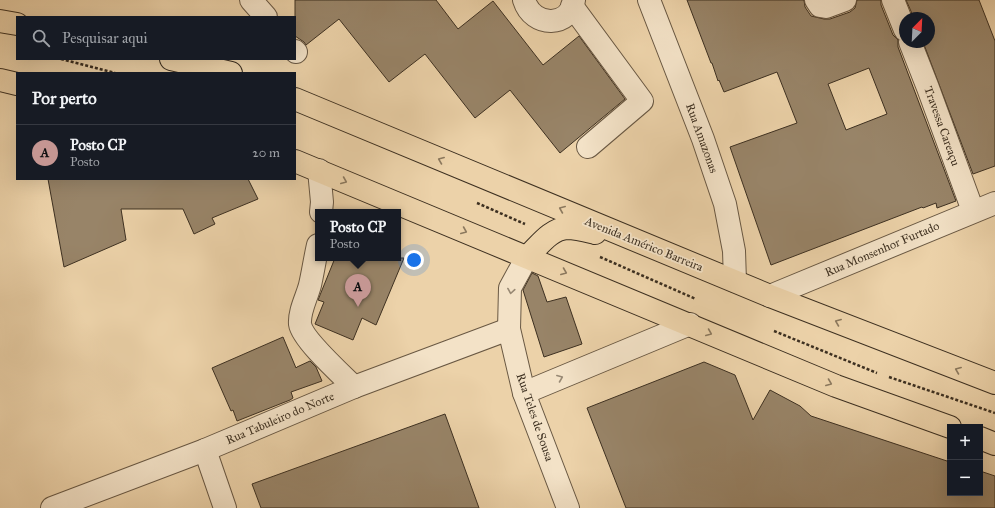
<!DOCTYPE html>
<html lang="pt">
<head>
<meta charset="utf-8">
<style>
  body { margin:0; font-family:"IM FELL Great Primer",serif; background:#242831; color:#f1f3f6 }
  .controls { position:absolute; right:12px; bottom:12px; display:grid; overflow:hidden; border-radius:0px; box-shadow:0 4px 16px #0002 }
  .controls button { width:36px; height:36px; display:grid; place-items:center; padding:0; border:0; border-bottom:1px solid #363941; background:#171b24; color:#f1f3f6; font:20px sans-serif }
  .compass { position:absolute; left:899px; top:12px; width:36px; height:36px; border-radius:50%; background:#171b24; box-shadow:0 4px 16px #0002; rotate:24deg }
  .you { position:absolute; left:414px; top:260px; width:14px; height:14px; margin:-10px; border:3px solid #fff; border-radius:50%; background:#1a73e8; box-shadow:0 0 0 6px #1a73e833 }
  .badge { display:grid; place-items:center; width:26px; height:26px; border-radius:50%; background:#c59692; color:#111; font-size:13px; font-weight:700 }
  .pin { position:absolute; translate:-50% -33px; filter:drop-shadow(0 1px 2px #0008) }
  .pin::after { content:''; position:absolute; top:21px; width:14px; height:12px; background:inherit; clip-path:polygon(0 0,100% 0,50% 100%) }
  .popup { position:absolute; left:315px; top:209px; width:86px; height:52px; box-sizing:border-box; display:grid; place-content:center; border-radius:0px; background:#171b24; filter:drop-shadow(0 1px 3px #0005); font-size:13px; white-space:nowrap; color:#9ea1a6 }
  .popup b { font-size:15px; color:#f1f3f6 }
  .popup::after { content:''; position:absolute; left:50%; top:100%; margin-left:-8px; border:8px solid transparent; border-top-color:#171b24 }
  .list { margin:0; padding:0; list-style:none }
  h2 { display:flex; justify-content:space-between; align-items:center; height:52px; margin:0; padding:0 16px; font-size:17px }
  h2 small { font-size:13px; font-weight:400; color:#9ea1a6 }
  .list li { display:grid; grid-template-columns:26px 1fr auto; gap:12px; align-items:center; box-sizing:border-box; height:56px; padding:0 16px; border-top:1px solid #363941 }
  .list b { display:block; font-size:15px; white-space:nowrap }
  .list p { margin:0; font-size:13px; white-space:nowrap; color:#9ea1a6 }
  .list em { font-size:13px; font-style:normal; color:#9ea1a6 }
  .icon { flex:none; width:22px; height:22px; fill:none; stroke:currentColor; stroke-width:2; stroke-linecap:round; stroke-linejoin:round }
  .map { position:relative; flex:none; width:995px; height:508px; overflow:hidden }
  .search { position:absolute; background:#171b24; box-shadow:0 4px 16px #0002; left:16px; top:16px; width:280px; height:44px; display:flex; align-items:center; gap:10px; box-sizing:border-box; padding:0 14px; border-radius:0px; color:#9ea1a6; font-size:15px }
  .panel { position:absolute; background:#171b24; box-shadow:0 4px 16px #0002; left:16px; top:72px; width:280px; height:108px; border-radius:0px }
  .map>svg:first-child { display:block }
  .building { fill:#988468; stroke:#3d3021; fill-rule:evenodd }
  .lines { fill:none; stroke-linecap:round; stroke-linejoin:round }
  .minor-casing { stroke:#695843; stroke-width:24 }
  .major-casing { stroke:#3d3021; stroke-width:24 }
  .path { stroke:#3d3021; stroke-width:2.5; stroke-dasharray:3 2; stroke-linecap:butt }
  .minor { stroke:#f3e2c7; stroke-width:22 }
  .major { stroke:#ecd2a9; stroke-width:22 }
  .oneway { stroke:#8c795e }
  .oneway2 { stroke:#988974 }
  .labels { text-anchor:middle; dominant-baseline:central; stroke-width:3.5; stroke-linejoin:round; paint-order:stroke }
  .street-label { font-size:12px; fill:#3d3021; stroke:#f3e2c7 }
</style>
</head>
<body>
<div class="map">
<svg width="995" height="508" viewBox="0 0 995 508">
  <rect width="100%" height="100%" fill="#ecd2a9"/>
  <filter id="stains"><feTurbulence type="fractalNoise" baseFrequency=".005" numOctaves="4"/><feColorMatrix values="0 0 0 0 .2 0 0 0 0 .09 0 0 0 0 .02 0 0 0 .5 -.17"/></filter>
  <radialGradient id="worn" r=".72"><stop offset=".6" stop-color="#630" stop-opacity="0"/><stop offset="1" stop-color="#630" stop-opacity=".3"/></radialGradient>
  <g class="building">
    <path d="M 295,0 L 436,0 L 458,29 L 493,1 L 543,65 L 579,36 L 625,99 L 560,153 L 510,90 L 475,118 L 425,54 L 389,82 L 339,19 L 306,45 L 304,42 L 295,36 Z"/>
    <path d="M 687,0 L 804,0 L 805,7 L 811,16 L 824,19 L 830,19 L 850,12 L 855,8 L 857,0 L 881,0 L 881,5 L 893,35 L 898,40 L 898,47 L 956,201 L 937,208 L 936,203 L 923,208 L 922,207 L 771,265 L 730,147 L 797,123 L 777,72 L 724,92 L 719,80 L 718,81 L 712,63 L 711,63 ZM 869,68 L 887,114 L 846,130 L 828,84 Z"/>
    <path d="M 906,0 L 979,0 L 995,41 L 995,166 L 973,174 L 923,42 L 929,42 L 929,18 L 914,18 Z"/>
    <path d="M 48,179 L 248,179 L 258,199 L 212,218 L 215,224 L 194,234 L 183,209 L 121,209 L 126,240 L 64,267 Z"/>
    <path d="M 335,258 L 404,258 L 376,325 L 362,318 L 353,340 L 315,324 L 324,302 L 318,300 Z"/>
    <path d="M 532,273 L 538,276 L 547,302 L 566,297 L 582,344 L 544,357 L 523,290 Z"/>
    <path d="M 283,337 L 296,368 L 297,367 L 310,361 L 316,367 L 322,381 L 291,392 L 293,398 L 290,400 L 237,421 L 233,410 L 231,411 L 212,368 Z"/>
    <path d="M 704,362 L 735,375 L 753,420 L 770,390 L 800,406 L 811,416 L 950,462 L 950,493 L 980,493 L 980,471 L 995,476 L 995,508 L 626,508 L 587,408 Z"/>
    <path d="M 445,414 L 479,508 L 261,508 L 252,484 Z"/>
  </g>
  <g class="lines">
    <defs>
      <g id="minor">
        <path d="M 251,0 L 266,17"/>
        <path d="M 524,0 C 533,29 571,27 574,0"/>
        <path d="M 649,0 L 703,139 L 725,204 L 734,251 L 735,281"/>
        <path d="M 816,0 L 820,6 L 826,7 L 845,0"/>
        <path d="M 893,0 L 905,30"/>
        <path d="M 572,6 L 642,101 L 588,147"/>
        <path d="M 910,42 L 928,88 L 973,211"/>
        <path d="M 295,51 L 296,52"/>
        <path d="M 319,170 L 322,202 L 321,212"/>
        <path d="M 318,245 C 315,258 313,272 310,285 C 307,297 299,311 300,324 C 302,339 342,375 354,387"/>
        <path d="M 527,257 L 510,288 L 509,329 L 524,393 L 568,508"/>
        <path d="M 770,296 L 995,203"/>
        <path d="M 524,393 L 690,324"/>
        <path d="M 205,450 L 225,508"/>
        <path d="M 52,508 L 205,450 L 354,387 L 509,329"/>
      </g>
      <g id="major">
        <path d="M 0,21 L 17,24"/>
        <path d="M 171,59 L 231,73"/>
        <path d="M 0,80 L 17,84"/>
        <path d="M 295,99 L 770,296 L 995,383"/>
        <path d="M 295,161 L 836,386 L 950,427"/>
        <path d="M 527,257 C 539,246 550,229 567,228 C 576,228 587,231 595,233"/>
        <path d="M 980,438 L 995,444"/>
      </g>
    </defs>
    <use href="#minor" class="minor-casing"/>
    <use href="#major" class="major-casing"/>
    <g class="path">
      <path d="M 61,59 L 115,73"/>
      <path d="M 477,203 L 525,224"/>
      <path d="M 600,257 L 696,299"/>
      <path d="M 774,331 L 877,373"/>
      <path d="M 889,377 L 995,413"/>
    </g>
    <use href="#minor" class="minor"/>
    <use href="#major" class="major"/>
  </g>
  <defs><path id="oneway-chevron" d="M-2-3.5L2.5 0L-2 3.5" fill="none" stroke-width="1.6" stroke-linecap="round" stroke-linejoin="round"/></defs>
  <g class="oneway">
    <use href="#oneway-chevron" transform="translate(441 160) rotate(-158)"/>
    <use href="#oneway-chevron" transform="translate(344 181) rotate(23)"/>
    <use href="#oneway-chevron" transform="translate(562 209) rotate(-157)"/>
    <use href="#oneway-chevron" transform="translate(464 231) rotate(23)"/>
    <use href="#oneway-chevron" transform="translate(564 272) rotate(22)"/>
    <use href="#oneway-chevron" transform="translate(838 322) rotate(-158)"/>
    <use href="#oneway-chevron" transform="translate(709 333) rotate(23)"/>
    <use href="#oneway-chevron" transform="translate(958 370) rotate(-158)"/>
    <use href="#oneway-chevron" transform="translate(829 383) rotate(22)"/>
  </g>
  <g class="oneway2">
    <use href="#oneway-chevron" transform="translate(511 291) rotate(99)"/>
    <use href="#oneway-chevron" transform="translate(560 378) rotate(-22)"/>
  </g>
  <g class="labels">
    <g class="street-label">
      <text transform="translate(942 126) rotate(70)">Travessa Careaçu</text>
      <text transform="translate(702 138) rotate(70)">Rua Amazonas</text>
      <text transform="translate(644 244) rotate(22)">Avenida Américo Barreira</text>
      <text transform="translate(882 249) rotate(-23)">Rua Monsenhor Furtado</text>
      <text transform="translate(535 417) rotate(71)">Rua Teles de Sousa</text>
      <text transform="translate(280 418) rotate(-23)">Rua Tabuleiro do Norte</text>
    </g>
  </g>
  <rect width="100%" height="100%" filter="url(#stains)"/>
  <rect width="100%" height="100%" fill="url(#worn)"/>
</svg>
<div class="controls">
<button>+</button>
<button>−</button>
</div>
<svg class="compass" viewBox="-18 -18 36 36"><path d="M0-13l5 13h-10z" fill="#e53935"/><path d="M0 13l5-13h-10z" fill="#9ea1a6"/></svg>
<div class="you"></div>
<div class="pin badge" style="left:358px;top:307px">A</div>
<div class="popup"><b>Posto CP</b>Posto</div>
<div class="search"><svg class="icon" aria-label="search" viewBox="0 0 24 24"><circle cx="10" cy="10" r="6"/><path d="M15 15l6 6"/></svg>Pesquisar aqui</div>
<section class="panel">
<h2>Por perto<small></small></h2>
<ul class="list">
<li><span class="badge">A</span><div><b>Posto CP</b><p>Posto</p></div><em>20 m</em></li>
</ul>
</section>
</div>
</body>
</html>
